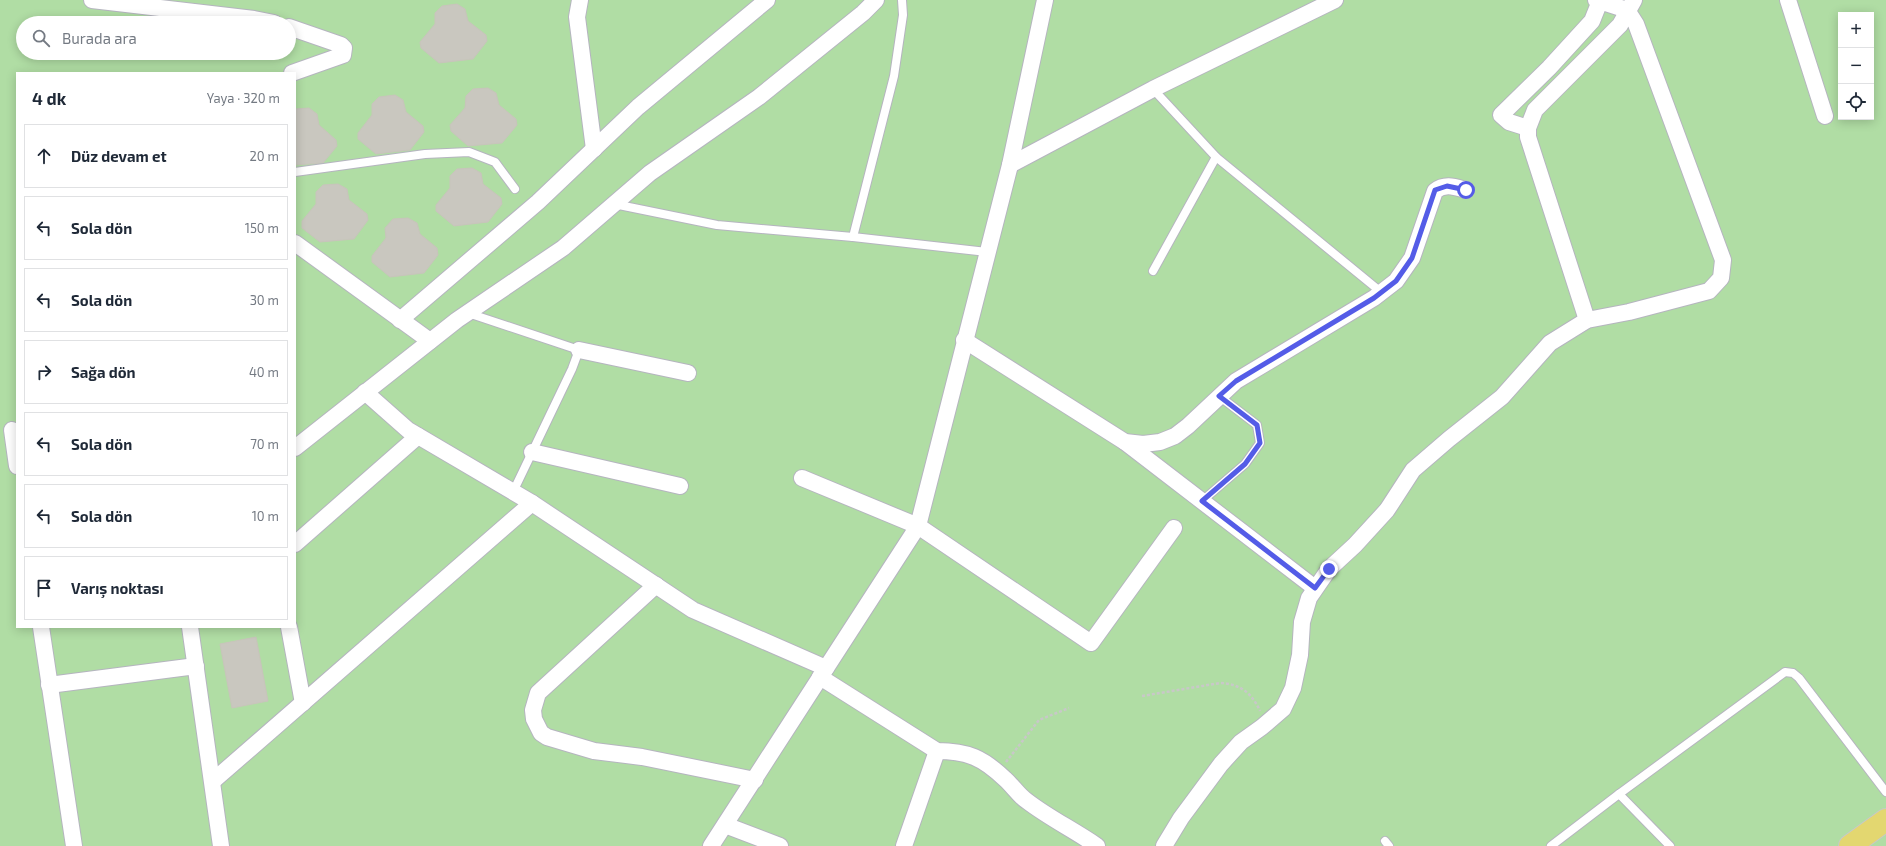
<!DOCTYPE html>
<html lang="tr">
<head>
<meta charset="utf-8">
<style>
  body { margin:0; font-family:"Exo 2",sans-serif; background:#f6f6f7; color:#1f2937 }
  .controls { position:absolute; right:12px; top:12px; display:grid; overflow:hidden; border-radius:0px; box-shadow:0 2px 10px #0003 }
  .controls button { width:36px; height:36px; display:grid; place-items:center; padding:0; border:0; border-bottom:1px solid #e0e1e3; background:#fff; color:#1f2937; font:20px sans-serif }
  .stop { position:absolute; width:12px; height:12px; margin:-9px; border:3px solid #545ce7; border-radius:50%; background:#fff }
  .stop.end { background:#545ce7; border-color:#fff; box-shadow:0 1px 4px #0008 }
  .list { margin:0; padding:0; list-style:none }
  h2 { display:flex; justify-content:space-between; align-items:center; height:52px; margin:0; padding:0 16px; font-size:17px }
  h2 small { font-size:13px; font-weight:400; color:#747a83 }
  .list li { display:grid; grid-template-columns:26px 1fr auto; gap:12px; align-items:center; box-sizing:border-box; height:64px; margin:0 8px 8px; padding:0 8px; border:1px solid #e0e1e3; border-radius:0px }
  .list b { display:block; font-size:15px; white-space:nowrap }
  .list em { font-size:13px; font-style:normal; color:#747a83 }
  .icon { flex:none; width:22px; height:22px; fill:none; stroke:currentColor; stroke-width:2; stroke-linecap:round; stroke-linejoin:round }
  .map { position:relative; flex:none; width:1886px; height:846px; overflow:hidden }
  .search { position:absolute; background:#fff; box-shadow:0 2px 10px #0003; left:16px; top:16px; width:280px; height:44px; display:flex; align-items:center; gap:10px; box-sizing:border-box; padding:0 14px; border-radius:22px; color:#747a83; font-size:15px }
  .panel { position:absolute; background:#fff; box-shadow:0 2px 10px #0003; left:16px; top:72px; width:280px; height:556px; border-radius:0px }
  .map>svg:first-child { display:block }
  .green { fill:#b0dda4; fill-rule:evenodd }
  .building { fill:#c9c7bf; stroke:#c8c5bb }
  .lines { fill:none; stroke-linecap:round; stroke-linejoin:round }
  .service-casing { stroke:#b5b5bf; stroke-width:10 }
  .minor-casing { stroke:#b5b5bf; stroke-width:18 }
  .primary-casing { stroke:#c8c8c8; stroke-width:24 }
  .path { stroke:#c8c8c8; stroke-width:2.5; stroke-dasharray:3 2; stroke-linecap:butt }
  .service { stroke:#fff; stroke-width:8 }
  .minor { stroke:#fff; stroke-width:16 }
  .primary { stroke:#e3d770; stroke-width:22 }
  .route { stroke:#545ce7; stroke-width:5 }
</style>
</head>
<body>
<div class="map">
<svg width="1886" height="846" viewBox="0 0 1886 846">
  <rect width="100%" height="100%" fill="#ede9e1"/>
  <path class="green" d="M 0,0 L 1886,0 L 1886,846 L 0,846 ZM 1841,15 L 1871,15 L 1871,117 L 1841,117 ZM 23,23 L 289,23 L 289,53 L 23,53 ZM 17,73 L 295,73 L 295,627 L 17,627 Z"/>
  <g class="building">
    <path d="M 457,4 L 465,9 L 468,21 L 486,35 L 487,41 L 473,59 L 439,63 L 421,48 L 420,42 L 435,24 L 435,13 L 442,6 Z"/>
    <path d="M 488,88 L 496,93 L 499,105 L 516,119 L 517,125 L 502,143 L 468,146 L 451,131 L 450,125 L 465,108 L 466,96 L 473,89 Z"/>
    <path d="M 395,95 L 403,100 L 406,112 L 423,126 L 424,132 L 410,150 L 376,154 L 358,139 L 358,133 L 372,115 L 372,104 L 379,97 Z"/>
    <path d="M 309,108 L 317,114 L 319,125 L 336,140 L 337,146 L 323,163 L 295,165 L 295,109 Z"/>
    <path d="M 472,168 L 481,173 L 483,184 L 501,198 L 502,204 L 488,222 L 454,226 L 436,211 L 436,205 L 450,188 L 450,176 L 457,169 Z"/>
    <path d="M 338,184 L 347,189 L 349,200 L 367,214 L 368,220 L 354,239 L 320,242 L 302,228 L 302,221 L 316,204 L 316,192 L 323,185 Z"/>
    <path d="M 408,218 L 417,223 L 420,234 L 437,248 L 438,255 L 424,273 L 390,277 L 372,262 L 372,256 L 386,238 L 385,228 L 393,219 Z"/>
    <path d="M 256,637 L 268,701 L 232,708 L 220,644 Z"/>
  </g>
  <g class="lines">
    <defs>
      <g id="service">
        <path d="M 1153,89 L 1216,157 L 1381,292"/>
        <path d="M 295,172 L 425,154 L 469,152 L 495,162 L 515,189"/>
        <path d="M 614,204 L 717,225 L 853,237 L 987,252"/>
        <path d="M 853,237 L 894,76 L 903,15 L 902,0"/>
        <path d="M 1153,271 L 1216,157"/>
        <path d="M 468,313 L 579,350 L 572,369 L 513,492"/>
        <path d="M 1202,501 L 1245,464 L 1260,443 L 1257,425 L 1219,396"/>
        <path d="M 1619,794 L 1785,672 L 1793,673 L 1799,678 L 1886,792"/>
        <path d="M 1385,841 L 1389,846"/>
        <path d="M 1551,846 L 1619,794 L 1670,846"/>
      </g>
      <g id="minor">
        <path d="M 92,0 L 254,19 L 274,23"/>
        <path d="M 580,0 L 577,17 L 594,149"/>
        <path d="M 1788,0 L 1825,116"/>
        <path d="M 289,27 L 341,45 L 344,48 L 343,55 L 292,73"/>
        <path d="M 1528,128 L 1509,122 L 1501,115 L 1549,68 L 1592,21 L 1600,1"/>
        <path d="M 1010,165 L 1153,89 L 1335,0"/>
        <path d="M 295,243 L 430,341"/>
        <path d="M 400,320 L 538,202 L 638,107 L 767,0"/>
        <path d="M 1587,320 L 1528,137 L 1528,128 L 1535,110 L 1620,25 L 1634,0"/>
        <path d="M 964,340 L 1125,442 L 1143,444 L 1160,442 L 1175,436 L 1188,426 L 1236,381 L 1374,298 L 1396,281 L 1412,258 L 1435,191 C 1445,183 1455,187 1466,190"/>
        <path d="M 579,350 L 688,373"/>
        <path d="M 365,392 L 408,430 L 532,503 L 693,610 L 826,668"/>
        <path d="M 12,430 L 17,466"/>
        <path d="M 1125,442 L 1315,588"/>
        <path d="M 295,448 L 457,320 L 563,248 L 650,173 L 759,97 L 863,13 L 876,0"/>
        <path d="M 532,452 L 680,486"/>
        <path d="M 802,478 L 918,526 L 1091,643 L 1174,528"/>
        <path d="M 295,544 L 418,436"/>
        <path d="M 656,585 L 538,693 L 533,710 L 534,719 L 541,733 L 547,737 L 594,751 L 642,757 L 755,780"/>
        <path d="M 41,627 L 74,846"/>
        <path d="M 190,627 L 221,846"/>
        <path d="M 289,627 L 303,703"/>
        <path d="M 820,677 L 937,751 C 968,751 983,758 1005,779 C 1013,786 1019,796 1027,801 C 1049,818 1074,830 1097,846"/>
        <path d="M 49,685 L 196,666"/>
        <path d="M 213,781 L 532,503"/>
        <path d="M 725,825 L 780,846"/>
        <path d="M 711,846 L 918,526 L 1010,165 L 1045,0"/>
        <path d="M 904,846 L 937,751"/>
        <path d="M 1164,846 L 1181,818 L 1221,764 L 1241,742 L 1262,727 L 1283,709 L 1293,688 L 1300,655 L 1302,622 L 1309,598 L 1329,569 L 1355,545 L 1387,510 L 1413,470 L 1449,439 L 1502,397 L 1550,343 L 1587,320 L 1629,312 L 1709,291 L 1721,278 L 1723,260 L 1636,24 L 1627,10 L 1596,0"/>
      </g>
      <path id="primary" d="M 1850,846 L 1886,820"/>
    </defs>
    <use href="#service" class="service-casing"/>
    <use href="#minor" class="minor-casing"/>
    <use href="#primary" class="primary-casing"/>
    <g class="path">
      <path d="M 1142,696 L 1220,683 C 1240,684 1252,693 1260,711"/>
      <path d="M 1006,762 L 1039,720 L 1069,708"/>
    </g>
    <use href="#service" class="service"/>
    <use href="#minor" class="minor"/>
    <use href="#primary" class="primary"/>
  </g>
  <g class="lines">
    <path class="route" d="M 1329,569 L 1315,588 L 1202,501 L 1245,464 L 1260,443 L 1257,425 L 1219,396 L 1236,381 L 1374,298 L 1396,281 L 1412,258 L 1435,190 L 1447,186 L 1466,190"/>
  </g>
</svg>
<div class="controls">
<button>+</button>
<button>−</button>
<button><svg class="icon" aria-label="locate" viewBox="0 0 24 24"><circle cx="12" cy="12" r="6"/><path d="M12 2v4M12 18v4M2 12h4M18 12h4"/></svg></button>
</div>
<div class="stop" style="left:1466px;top:190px"></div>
<div class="stop end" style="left:1329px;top:569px"></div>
<div class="search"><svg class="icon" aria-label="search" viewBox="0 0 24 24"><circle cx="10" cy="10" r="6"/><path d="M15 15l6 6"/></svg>Burada ara</div>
<section class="panel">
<h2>4 dk<small>Yaya · 320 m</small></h2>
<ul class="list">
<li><svg class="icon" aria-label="ahead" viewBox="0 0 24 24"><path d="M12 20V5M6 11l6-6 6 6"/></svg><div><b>Düz devam et</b></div><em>20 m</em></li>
<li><svg class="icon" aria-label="left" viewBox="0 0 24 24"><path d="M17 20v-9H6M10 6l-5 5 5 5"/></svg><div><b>Sola dön</b></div><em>150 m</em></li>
<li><svg class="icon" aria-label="left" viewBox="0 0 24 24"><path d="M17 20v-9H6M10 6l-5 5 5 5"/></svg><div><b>Sola dön</b></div><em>30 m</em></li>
<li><svg class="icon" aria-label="right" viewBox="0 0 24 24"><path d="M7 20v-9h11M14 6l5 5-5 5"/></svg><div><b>Sağa dön</b></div><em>40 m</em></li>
<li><svg class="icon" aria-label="left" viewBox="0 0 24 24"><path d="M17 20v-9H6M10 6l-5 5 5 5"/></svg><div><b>Sola dön</b></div><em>70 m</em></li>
<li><svg class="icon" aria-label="left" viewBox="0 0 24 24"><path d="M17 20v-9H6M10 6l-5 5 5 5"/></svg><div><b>Sola dön</b></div><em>10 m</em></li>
<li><svg class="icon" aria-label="arrive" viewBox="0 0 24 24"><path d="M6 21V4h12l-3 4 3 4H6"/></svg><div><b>Varış noktası</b></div></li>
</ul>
</section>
</div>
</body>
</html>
